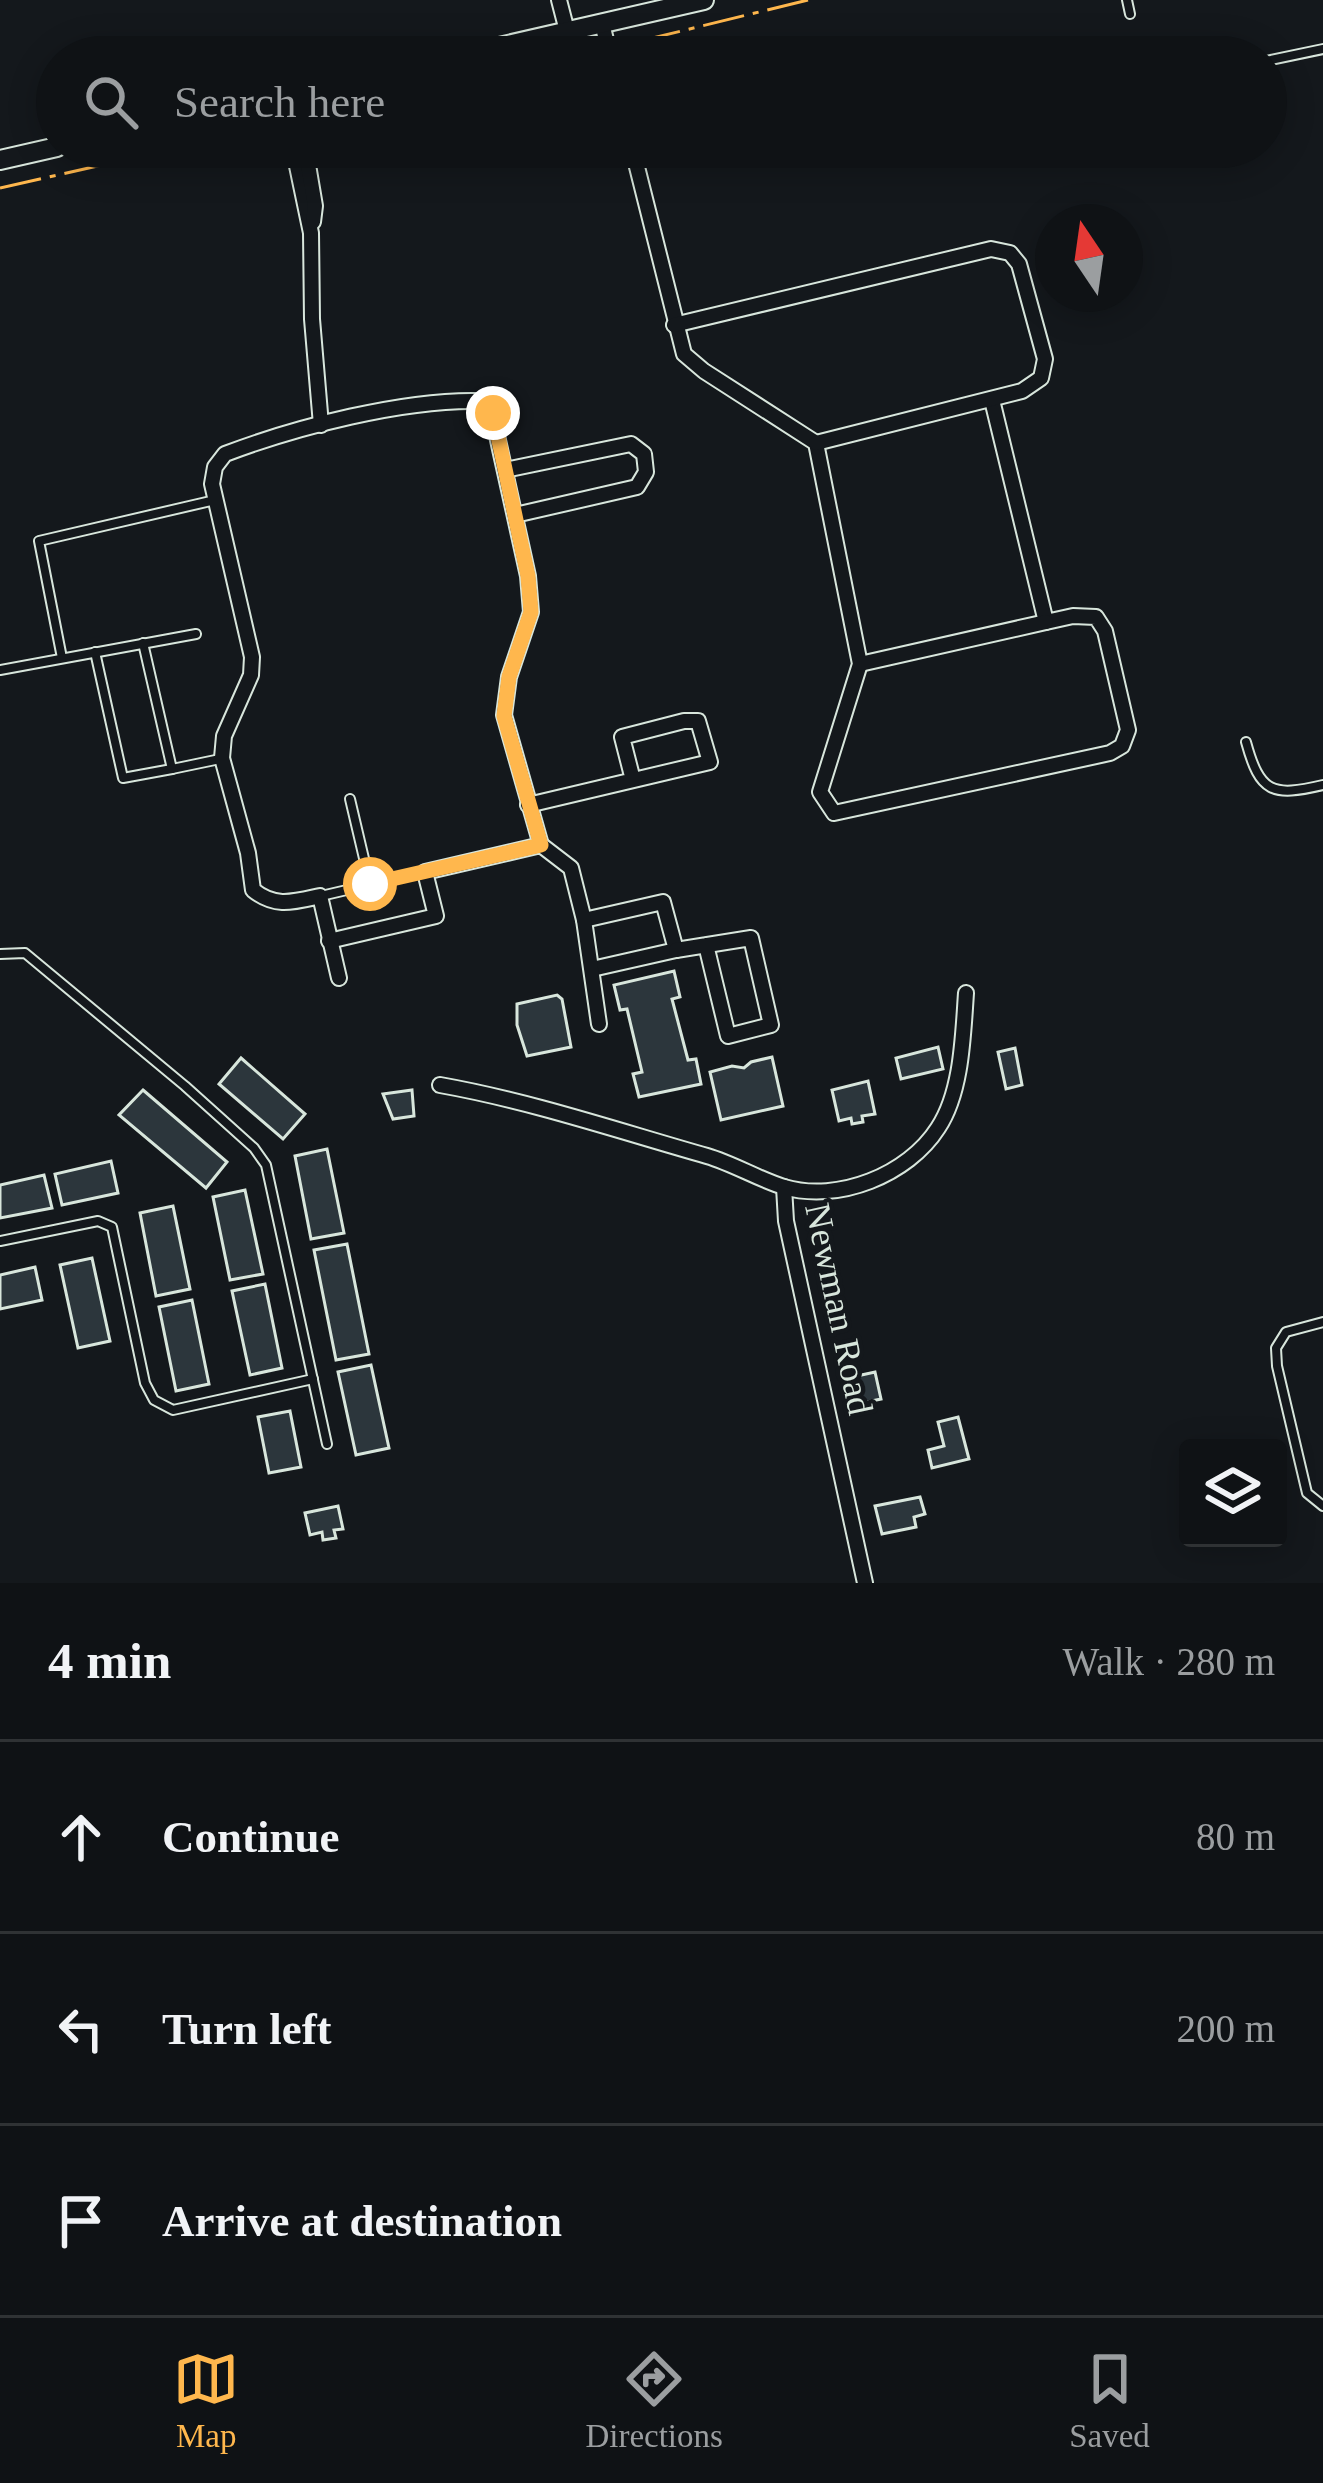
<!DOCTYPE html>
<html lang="en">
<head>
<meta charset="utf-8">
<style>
  body { margin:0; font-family:Georgia,serif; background:#1d2022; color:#f1f3f6 }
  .controls { position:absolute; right:36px; bottom:36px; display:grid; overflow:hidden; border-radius:12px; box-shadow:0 6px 30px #0003 }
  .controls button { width:108px; height:108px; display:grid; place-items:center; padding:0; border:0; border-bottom:3px solid #2f3234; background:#0f1215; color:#f1f3f6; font:60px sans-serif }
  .compass { position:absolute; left:1035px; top:204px; width:108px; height:108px; border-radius:50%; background:#0f1215; box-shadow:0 6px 30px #0003; rotate:347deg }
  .stop { position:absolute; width:36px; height:36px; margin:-27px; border:9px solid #ffb74d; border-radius:50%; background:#fff }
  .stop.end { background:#ffb74d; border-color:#fff; box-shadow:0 3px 12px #0008 }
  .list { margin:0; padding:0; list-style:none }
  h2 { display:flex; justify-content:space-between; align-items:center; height:156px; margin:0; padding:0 48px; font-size:51px }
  h2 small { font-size:39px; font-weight:400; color:#9b9ea0 }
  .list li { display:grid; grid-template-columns:78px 1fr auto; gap:36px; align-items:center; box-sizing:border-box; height:192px; padding:0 48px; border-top:3px solid #2f3234 }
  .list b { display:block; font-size:45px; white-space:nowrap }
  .list em { font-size:39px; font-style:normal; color:#9b9ea0 }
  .icon { flex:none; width:66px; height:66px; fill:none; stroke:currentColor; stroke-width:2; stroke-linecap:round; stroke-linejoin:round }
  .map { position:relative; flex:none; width:1323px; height:1583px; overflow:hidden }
  .search { position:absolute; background:#0f1215; box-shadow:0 6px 30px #0003; left:36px; right:36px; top:36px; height:132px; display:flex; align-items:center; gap:30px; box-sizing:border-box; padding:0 42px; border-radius:66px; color:#9b9ea0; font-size:45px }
  .sheet { height:732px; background:#0f1215 }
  nav { display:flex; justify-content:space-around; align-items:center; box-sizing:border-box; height:168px; border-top:3px solid #2f3234; background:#0f1215; font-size:33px; color:#9b9ea0 }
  nav a { display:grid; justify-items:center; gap:6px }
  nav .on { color:#ffb74d }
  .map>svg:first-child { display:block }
  .building { fill:#2c363c; stroke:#d8e6dc; stroke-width:3 }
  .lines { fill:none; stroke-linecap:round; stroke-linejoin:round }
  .lane-casing { stroke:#d8e6dc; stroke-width:12 }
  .street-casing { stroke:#d8e6dc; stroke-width:18 }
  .secondary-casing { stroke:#d8e6dc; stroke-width:22 }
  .lane { stroke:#14181c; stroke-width:8 }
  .street { stroke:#14181c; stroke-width:14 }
  .secondary { stroke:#14181c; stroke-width:18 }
  .power { stroke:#ffb74d; stroke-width:3; stroke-dasharray:42 9 6 9; stroke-linecap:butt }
  .route { stroke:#ffb74d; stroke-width:15 }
  .labels { text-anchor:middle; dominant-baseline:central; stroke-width:9; stroke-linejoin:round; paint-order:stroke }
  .street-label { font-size:36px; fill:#d8e6dc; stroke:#14181c }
</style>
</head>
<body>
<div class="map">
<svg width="1323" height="1583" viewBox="0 0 1323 1583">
  <rect width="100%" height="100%" fill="#14181c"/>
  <g class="building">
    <path d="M 674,971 L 680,997 L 672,999 L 688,1060 L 696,1059 L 701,1084 L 639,1097 L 633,1074 L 642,1072 L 627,1009 L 620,1010 L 614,985 Z"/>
    <path d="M 557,995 L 562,999 L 571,1047 L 527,1056 L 517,1025 L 517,1004 Z"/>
    <path d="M 938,1047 L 943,1069 L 901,1079 L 896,1058 Z"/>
    <path d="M 1015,1048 L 1022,1085 L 1006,1089 L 998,1052 Z"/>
    <path d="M 772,1057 L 783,1106 L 721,1120 L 710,1072 L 732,1066 L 744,1068 L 751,1062 Z"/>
    <path d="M 241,1058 L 305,1114 L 283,1139 L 219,1084 Z"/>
    <path d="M 868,1081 L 875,1114 L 862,1116 L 863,1122 L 852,1124 L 851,1118 L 839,1121 L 832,1090 Z"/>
    <path d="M 143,1090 L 227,1162 L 206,1188 L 119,1115 Z"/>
    <path d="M 412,1090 L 414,1116 L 393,1119 L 383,1094 Z"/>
    <path d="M 327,1149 L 344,1233 L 311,1239 L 295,1156 Z"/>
    <path d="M 111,1161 L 118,1193 L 62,1205 L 55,1174 Z"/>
    <path d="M 44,1175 L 52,1208 L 0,1218 L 0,1185 Z"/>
    <path d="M 245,1190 L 263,1274 L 230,1280 L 213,1197 Z"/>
    <path d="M 173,1206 L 190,1289 L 156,1296 L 140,1213 Z"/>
    <path d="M 347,1244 L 369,1354 L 336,1360 L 314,1250 Z"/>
    <path d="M 92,1258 L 110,1341 L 78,1348 L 60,1265 Z"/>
    <path d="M 35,1267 L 42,1300 L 0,1309 L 0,1275 Z"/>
    <path d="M 265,1284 L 282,1368 L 250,1375 L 232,1291 Z"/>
    <path d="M 192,1300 L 209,1384 L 176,1391 L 159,1307 Z"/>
    <path d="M 371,1365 L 389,1448 L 356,1455 L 338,1372 Z"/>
    <path d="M 875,1372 L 881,1399 L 862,1403 L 857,1376 Z"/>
    <path d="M 290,1411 L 301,1467 L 269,1473 L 258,1417 Z"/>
    <path d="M 958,1417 L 969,1459 L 932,1468 L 928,1450 L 944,1446 L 938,1422 Z"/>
    <path d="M 920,1497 L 925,1514 L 914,1517 L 916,1527 L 882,1534 L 875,1506 Z"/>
    <path d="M 338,1506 L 343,1529 L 334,1530 L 336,1538 L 323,1540 L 322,1532 L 310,1535 L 305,1513 Z"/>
  </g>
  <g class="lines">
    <defs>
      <g id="lane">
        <path d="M 1127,0 L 1130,14"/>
        <path d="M 1266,61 L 1323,49"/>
        <path d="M 143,643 L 172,769 L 220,759"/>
        <path d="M 95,652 L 123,778 L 172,769"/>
        <path d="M 62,658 L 39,541 L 215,500"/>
        <path d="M 0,670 L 196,634"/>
        <path d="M 1246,742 C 1260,793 1272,797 1323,785"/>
        <path d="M 350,799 L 370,884"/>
        <path d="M 321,896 L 424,872"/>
        <path d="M 0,954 L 25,953 L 185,1086 L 254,1148 L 266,1165 L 327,1444"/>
        <path d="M 0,1241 L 98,1221 L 112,1227 L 145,1383 L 154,1400 L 173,1410 L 313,1379"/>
        <path d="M 1323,1322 L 1286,1332 L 1276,1348 L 1277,1366 L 1307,1493 L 1323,1506"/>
      </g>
      <g id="street">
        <path d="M 559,0 L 567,31"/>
        <path d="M 602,23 L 610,57"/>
        <path d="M 293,147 L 311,233 L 312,319 L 321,425"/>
        <path d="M 305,147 L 315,206 L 313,222"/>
        <path d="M 632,147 L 684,354 L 704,371 L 816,443 L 860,664 L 820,792 L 834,813 L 1110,753 L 1122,746 L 1128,730 L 1105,631 L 1096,617 L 1073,616 L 1046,622 L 992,400"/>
        <path d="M 674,325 L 991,249 L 1010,253 L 1019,264 L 1045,359 L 1041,378 L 1022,391 L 816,443"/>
        <path d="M 505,470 L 631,444 L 644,454 L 646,472 L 637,487 L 515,515"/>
        <path d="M 860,664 L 1046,622"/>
        <path d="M 528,805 L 710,762 L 698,721 L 684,721 L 622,737 L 633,780"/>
        <path d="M 584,920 L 663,902 L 676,950 L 592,969"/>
        <path d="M 329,941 L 436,916 L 425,872 L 541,845 L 571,868 L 584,920 L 599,1024"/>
        <path d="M 676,950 L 751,938 L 771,1025 L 728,1036 L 706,945"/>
        <path d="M 339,978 L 320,896 C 293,902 275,908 253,890 L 248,853 L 222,758 L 224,736 L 251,675 L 252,657 L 212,484 L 215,467 L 225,454 C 296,427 404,399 480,401 L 492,413 L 528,576 L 531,612 L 509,677 L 504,715 L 541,845"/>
        <path d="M 440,1085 C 530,1101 619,1131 707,1156 C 734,1164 758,1179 784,1187 C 838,1203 908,1175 938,1128 C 962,1092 963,1035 966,993"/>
        <path d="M 784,1187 L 786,1221 L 865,1583"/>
      </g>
      <g id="secondary">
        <path d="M 455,57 L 704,0"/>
        <path d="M 0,160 L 57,147"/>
      </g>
    </defs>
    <use href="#lane" class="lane-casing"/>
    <use href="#street" class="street-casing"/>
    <use href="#secondary" class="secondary-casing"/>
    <use href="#lane" class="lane"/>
    <use href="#street" class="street"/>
    <use href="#secondary" class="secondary"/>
    <g class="power">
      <path d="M 575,57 L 808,0"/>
      <path d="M 0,188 L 182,147"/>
    </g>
  </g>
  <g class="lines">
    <path class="route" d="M 370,884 L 541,845 L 504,716 L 509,677 L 531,612 L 528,576 L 493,413"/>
  </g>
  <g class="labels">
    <g class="street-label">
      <text transform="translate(839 1309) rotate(78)">Newman Road</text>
    </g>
  </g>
</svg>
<div class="controls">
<button><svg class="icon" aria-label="layers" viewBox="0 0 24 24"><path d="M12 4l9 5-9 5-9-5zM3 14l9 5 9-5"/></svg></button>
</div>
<svg class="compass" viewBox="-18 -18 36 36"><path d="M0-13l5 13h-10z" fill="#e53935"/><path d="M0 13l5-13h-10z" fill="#9b9ea0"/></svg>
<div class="stop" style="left:370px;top:884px"></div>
<div class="stop end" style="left:493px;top:413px"></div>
<div class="search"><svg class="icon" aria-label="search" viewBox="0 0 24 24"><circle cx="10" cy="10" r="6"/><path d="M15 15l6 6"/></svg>Search here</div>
</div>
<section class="sheet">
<h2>4 min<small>Walk · 280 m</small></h2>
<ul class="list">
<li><svg class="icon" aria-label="ahead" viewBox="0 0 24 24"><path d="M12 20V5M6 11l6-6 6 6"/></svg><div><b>Continue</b></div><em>80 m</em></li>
<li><svg class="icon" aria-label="left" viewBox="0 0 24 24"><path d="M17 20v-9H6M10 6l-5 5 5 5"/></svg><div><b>Turn left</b></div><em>200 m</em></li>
<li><svg class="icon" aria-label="arrive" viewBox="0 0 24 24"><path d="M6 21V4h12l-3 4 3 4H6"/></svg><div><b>Arrive at destination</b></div></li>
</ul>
</section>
<nav>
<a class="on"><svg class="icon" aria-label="map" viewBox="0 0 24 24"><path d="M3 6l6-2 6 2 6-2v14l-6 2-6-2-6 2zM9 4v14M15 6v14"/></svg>Map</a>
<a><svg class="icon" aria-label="directions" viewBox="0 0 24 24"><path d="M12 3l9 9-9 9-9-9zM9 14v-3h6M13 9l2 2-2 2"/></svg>Directions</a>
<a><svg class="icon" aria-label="saved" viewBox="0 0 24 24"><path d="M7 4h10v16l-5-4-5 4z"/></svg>Saved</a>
</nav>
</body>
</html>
